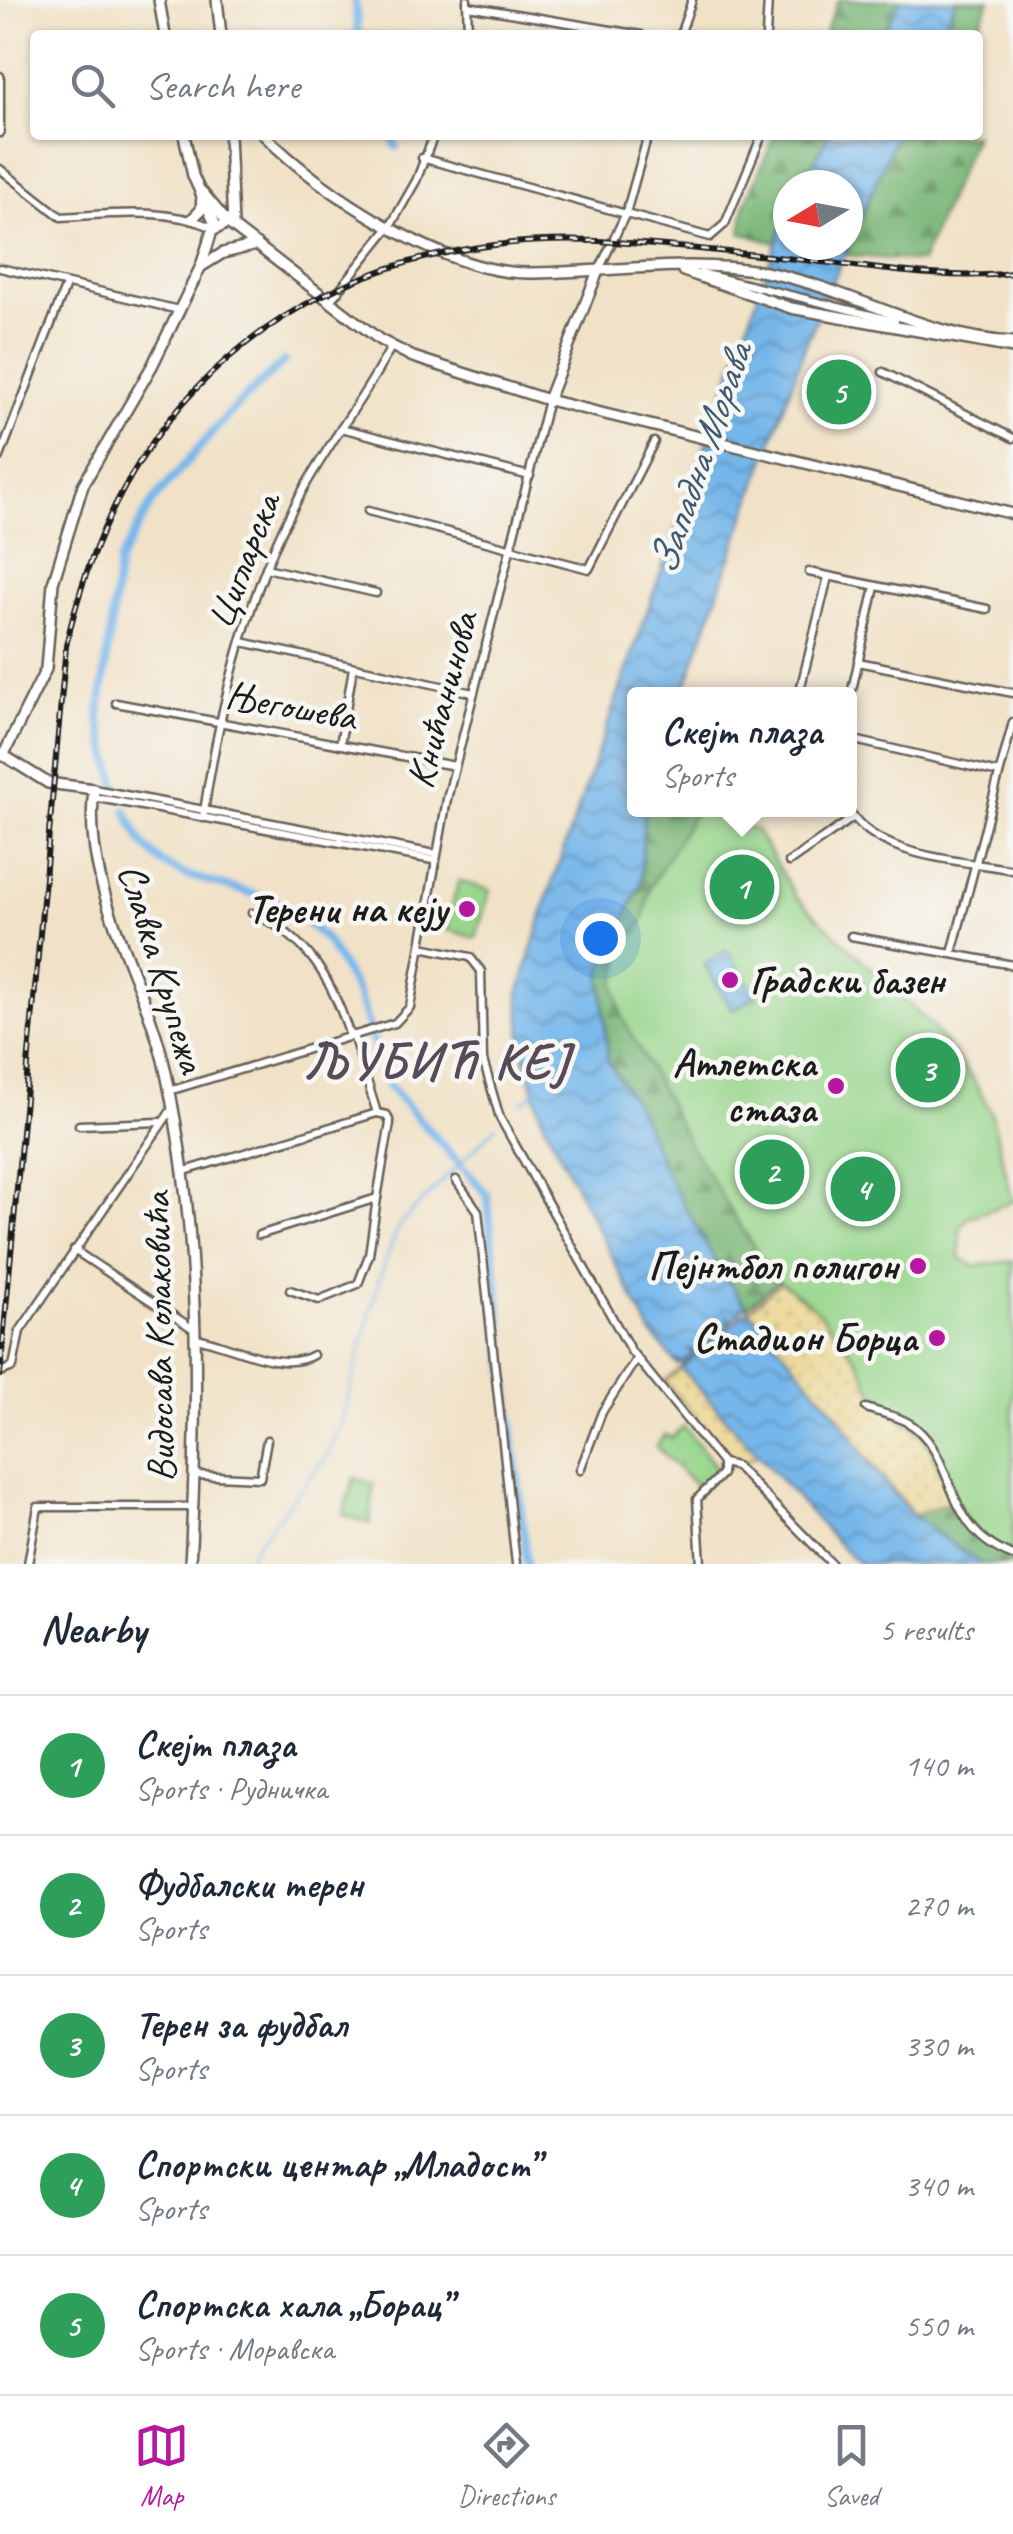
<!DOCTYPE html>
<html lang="en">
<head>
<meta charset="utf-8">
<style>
  body { margin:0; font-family:Caveat,sans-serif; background:#f2f2f3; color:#1f2937 }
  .compass { position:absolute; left:773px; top:170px; width:90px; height:90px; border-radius:50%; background:#fff; box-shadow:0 2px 8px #0004; rotate:260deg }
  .you { position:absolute; left:600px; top:938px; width:35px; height:35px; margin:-25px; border:8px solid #fff; border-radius:50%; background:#1a73e8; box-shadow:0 0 0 15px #1a73e833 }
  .badge { display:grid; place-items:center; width:65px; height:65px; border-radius:50%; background:#b5179e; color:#fff; font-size:32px; font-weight:700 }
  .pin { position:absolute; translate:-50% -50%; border:5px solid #fff; box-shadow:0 2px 10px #0006 }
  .popup { position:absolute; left:627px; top:687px; width:230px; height:130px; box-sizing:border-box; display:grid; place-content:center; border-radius:10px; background:#fff; filter:drop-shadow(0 2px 8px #0005); font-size:32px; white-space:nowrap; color:#747a83 }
  .popup b { font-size:38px; color:#1f2937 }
  .popup::after { content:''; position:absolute; left:50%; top:100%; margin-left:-20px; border:20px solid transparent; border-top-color:#fff }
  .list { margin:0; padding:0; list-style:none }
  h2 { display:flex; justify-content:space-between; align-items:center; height:130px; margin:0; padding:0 40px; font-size:42px }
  h2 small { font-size:32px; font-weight:400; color:#747a83 }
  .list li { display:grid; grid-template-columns:65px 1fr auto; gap:30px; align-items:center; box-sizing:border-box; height:140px; padding:0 40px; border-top:2px solid #e0e1e3 }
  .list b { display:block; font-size:38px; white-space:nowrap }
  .list p { margin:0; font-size:32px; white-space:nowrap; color:#747a83 }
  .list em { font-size:32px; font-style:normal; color:#747a83 }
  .icon { flex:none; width:55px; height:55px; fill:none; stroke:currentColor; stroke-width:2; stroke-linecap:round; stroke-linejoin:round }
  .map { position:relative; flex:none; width:1013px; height:1564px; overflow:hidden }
  .search { position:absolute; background:#fff; box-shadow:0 2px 8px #0004; left:30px; right:30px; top:30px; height:110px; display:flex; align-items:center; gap:25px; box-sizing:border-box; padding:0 35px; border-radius:10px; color:#747a83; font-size:38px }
  .sheet { height:830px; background:#fff }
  nav { display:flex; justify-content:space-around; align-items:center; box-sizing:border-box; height:140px; border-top:2px solid #e0e1e3; background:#fff; font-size:28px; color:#747a83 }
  nav a { display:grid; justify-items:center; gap:5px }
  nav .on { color:#b5179e }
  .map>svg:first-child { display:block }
  .grass { fill:url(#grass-tufts); stroke:#5a7954; stroke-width:2.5 }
  .forest { fill:url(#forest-firs); stroke:#4b6a4a; stroke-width:2.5 }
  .sand { fill:url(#sand-dots); stroke:#857b5d; stroke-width:2.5 }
  .green { fill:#98d68c; stroke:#5a7954; stroke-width:2.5 }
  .water { fill:url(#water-waves); stroke:#496a84; stroke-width:2.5 }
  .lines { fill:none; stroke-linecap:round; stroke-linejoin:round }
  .stream { stroke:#76b7eb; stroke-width:2.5 }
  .canal { stroke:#76b7eb; stroke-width:8 }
  .street-casing { stroke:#676158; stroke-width:11 }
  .secondary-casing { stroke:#676158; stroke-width:14 }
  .street { stroke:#fff; stroke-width:6 }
  .secondary { stroke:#fff; stroke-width:9 }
  .rail-casing { stroke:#1c1c1c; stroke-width:6 }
  .rail { stroke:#f6f6f2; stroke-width:2.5; stroke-dasharray:8; stroke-linecap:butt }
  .poi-dot { fill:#b5179e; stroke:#f6f6f2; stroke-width:4 }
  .labels { text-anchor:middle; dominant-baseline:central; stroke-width:9; stroke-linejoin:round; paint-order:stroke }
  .street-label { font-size:40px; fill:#1c1c1c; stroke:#f6f6f2 }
  .poi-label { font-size:40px; font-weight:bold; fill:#1c1c1c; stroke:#f6f6f2; text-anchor:end }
  .water-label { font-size:42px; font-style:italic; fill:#405a6f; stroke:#f6f6f2 }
  .district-label { font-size:50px; font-weight:bold; letter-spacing:2.5px; fill:#574b57; stroke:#f6f6f2 }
</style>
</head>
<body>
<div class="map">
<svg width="1013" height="1564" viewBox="0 0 1013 1564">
  <defs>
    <pattern id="grass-tufts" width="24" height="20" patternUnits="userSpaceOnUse" patternTransform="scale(2.5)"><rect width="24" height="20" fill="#98d68c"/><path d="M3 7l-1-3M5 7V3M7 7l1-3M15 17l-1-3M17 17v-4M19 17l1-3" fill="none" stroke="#82b778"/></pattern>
    <pattern id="forest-firs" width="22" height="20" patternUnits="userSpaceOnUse" patternTransform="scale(2.5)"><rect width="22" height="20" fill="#7ab778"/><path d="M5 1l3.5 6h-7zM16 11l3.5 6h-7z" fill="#639462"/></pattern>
    <pattern id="sand-dots" width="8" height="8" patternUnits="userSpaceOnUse" patternTransform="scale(2.5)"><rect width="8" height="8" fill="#eeda9e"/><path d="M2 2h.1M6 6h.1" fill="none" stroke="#ccba88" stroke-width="1.8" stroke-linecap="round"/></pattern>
    <pattern id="water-waves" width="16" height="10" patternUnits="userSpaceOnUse" patternTransform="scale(2.5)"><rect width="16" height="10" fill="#76b7eb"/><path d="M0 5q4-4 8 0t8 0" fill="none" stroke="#6094be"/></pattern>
  </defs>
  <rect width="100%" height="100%" fill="#f6f6f2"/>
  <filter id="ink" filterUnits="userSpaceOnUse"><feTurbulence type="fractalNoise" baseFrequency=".01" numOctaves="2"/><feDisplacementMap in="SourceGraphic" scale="20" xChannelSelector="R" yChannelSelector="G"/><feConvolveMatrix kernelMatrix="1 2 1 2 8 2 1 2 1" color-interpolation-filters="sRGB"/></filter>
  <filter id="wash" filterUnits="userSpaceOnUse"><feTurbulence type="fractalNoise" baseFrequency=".0048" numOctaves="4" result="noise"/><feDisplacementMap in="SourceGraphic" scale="40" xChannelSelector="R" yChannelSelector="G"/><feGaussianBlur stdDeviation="2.25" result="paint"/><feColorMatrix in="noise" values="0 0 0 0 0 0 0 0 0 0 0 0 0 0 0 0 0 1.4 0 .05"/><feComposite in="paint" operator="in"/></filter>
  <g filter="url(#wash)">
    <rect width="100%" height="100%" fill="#f1e2c7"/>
    <g class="grass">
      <path d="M 684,1426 L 720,1472 L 700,1490 L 656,1447 L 665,1434 L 671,1438 Z"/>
      <path d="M 354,1478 L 374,1484 L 370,1524 L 343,1515 Z"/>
    </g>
    <g class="forest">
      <path d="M 838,0 L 901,0 L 882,35 L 824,35 Z"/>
      <path d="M 956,0 L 990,0 L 974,35 L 940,35 Z"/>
      <path d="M 775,135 L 828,135 L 802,185 L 788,185 L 788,212 L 776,243 L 741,233 L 745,204 Z"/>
      <path d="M 896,135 L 975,135 L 921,262 L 845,255 Z"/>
      <path d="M 644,810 L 696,810 L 651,886 L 644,919 L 623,955 L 663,1091 L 745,1235 L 779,1280 L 747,1307 L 719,1268 L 664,1169 L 639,1110 L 608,1061 L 601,971 L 641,883 Z"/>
      <path d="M 954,1499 L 1013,1556 L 1013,1564 L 981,1564 L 914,1516 Z"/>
    </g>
    <g class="sand">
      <path d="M 781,1282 L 818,1311 L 859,1362 L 873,1393 L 924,1436 L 954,1499 L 914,1516 L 749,1310 Z"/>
      <path d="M 681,1368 L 758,1454 L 736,1466 L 726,1455 L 665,1381 Z"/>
    </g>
    <g class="green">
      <path d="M 696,810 L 756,830 L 796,897 L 930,1024 L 974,1081 L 991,1112 L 1013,1202 L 969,1217 L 960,1228 L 960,1258 L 975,1266 L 1013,1261 L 1013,1556 L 984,1541 L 963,1515 L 924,1436 L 873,1393 L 859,1362 L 818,1311 L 771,1274 L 691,1147 L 622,1016 L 615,984 L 623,955 L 644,919 L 651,886 Z"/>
      <path d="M 459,881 L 490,890 L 476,938 L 445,929 Z"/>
    </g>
    <g class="water">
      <path d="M 901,0 L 956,0 L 940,35 L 882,35 Z"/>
      <path d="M 828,135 L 896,135 L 805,346 L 683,694 L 634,694 L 634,810 L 644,810 L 641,883 L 601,971 L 608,1061 L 639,1110 L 664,1169 L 719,1268 L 747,1307 L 741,1307 L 742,1311 L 732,1320 L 726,1315 L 730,1322 L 720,1331 L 713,1326 L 717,1333 L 707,1342 L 700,1337 L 704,1344 L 694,1353 L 688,1348 L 692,1355 L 682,1364 L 675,1359 L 679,1366 L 651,1333 L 576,1187 L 542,1118 L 523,1053 L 519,994 L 550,889 L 786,215 L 788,212 L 788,245 L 848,245 L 848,185 L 802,185 Z"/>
      <path d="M 727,950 L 756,996 L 733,1010 L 704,965 Z"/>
      <path d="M 749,1310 L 837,1414 L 876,1473 L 914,1516 L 981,1564 L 859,1564 L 836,1542 L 681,1368 Z"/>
    </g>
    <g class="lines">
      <g class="stream">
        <path d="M 523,1102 L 534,1093"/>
        <path d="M 245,1564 L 258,1542 L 326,1457 L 342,1420 L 380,1277 L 399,1225 L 496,1127"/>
      </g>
      <g class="canal">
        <path d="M 355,0 L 358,35"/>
        <path d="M 391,135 L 396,147"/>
        <path d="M 117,786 L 99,719 L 119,562 L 152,502 L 233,409 L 284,361"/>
        <path d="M 126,811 L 142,843 L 162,863 L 186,875 L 271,899 L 300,916 L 327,941 L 358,994 L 387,1084 L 487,1194 L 527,1564"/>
      </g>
    </g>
  </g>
  <g filter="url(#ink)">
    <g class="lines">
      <defs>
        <g id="street">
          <path d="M 467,0 L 468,35"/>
          <path d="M 468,6 L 641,35"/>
          <path d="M 680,35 L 692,0"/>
          <path d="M 766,35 L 768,0"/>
          <path d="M 0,76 L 0,133"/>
          <path d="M 422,158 L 710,237 L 725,224 L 762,135"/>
          <path d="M 0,169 L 61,217 C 113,214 165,207 214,228"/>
          <path d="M 0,268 L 179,310"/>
          <path d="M 599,270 L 626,213 L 648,135"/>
          <path d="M 701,273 L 895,321"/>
          <path d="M 331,300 L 391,225 L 416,181 L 434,135"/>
          <path d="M 883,372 L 1013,438"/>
          <path d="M 341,428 L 530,476"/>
          <path d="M 0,457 L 66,285"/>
          <path d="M 368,511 L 589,569 L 654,442"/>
          <path d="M 266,568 L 376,593"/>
          <path d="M 809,572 L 987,609"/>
          <path d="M 242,642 L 473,693"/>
          <path d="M 858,662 L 1013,693"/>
          <path d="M 799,694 L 828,577"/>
          <path d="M 850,699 L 875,587"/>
          <path d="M 116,703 L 455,766"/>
          <path d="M 850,739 L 999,773"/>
          <path d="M 340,745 L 353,668"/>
          <path d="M 94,789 L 435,854"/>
          <path d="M 93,797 L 433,860"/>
          <path d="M 849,810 C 878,859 963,860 1013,870"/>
          <path d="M 203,818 C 219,710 246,594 299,497 C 327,445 364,399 391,347"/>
          <path d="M 789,862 L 854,817"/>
          <path d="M 252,913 C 308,937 332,980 350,1036"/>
          <path d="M 851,936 L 1013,965"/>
          <path d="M 421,947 L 470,957 L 481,971 L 483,1060 L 500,1118 L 631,1351 L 722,1463 L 722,1474 L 697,1499 L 701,1564"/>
          <path d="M 952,953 L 1013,722"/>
          <path d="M 169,1091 L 395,1023 L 410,1007 L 447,799 L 548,400"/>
          <path d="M 79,1125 L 160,1122"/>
          <path d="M 185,1171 L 377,1113"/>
          <path d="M 456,1180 L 478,1211 L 516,1564"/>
          <path d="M 259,1235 L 377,1198 L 390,1123 L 387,1115 L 377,1113 L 353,1035"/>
          <path d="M 74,1250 L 195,1330"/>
          <path d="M 290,1290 L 319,1300 L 358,1284 L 369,1255 L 377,1198"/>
          <path d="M 196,1338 C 230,1344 281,1374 313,1355"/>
          <path d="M 0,1372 L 13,1367 L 20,1331 L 172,1109"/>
          <path d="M 866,1408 C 883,1414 904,1417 917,1429 C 958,1465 943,1529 1013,1556"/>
          <path d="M 722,1463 L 736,1466 L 832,1564"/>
          <path d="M 580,1470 L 602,1412 L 637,1358"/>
          <path d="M 194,1475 L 260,1478 L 267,1440"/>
          <path d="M 28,1564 L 38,1507 L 192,1507"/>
        </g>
        <g id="secondary">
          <path d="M 159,0 L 165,35"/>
          <path d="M 217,0 L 221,35"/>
          <path d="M 184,135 L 193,176 L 216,226"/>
          <path d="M 229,135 L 233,225"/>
          <path d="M 264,135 C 321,193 446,274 529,273 C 605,273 691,258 765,272 C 850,288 925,338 1013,342"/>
          <path d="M 202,192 L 228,223 L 380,340 L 413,357 L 548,400 L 1013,514"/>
          <path d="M 192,219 L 201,210 L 202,195"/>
          <path d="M 202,266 L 223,253 L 257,245"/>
          <path d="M 683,271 L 791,308 L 1013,348"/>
          <path d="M 548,400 L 598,271"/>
          <path d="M 3,755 L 48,783 L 94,789 C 81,891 146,977 166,1073 C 201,1235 199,1399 190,1564"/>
          <path d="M 3,756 L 46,669 L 53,583 L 83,485 L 152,366 L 201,266 L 212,231 L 228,223"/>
        </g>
      </defs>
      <use href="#street" class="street-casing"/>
      <use href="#secondary" class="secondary-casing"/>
      <use href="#street" class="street"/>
      <use href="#secondary" class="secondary"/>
      <defs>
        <path id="rail" d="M 0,1375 L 66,646 C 128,364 345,220 628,243 C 699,248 769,256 839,264 C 896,271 956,280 1013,273"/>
      </defs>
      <use href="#rail" class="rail-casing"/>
      <use href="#rail" class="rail"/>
    </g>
  </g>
  <g class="poi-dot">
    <circle cx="467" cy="909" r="10"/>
    <circle cx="730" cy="980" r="10"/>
    <circle cx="836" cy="1086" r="10"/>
    <circle cx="918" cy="1266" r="10"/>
    <circle cx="937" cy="1338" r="10"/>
  </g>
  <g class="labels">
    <g class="street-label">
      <text transform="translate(243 561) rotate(-69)">Цигларска</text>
      <text transform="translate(442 700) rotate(-75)">Книћанинова</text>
      <text transform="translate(291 706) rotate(10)">Његошева</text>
      <text transform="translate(162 968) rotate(73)">Славка Крупежа</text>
      <text transform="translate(159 1337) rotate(-91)">Видосава Колаковића</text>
    </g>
    <g class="poi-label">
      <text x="447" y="909">Терени на кеју</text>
      <text x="750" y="980" text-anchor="start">Градски базен</text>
      <text x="816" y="1063">Атлетска<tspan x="816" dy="46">стаза</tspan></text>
      <text x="898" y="1266">Пејнтбол полигон</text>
      <text x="917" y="1338">Стадион Борца</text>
    </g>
    <g class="water-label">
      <text transform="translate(700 459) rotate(-71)">Западна Морава</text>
    </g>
    <g class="district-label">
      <text x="437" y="1061">ЉУБИЋ КЕЈ</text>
    </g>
  </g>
</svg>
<svg class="compass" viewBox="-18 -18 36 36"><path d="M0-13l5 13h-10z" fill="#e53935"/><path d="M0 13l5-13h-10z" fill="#747a83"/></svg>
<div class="you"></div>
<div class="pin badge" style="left:742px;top:887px;background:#2e9e5b">1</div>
<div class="popup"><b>Скејт плаза</b>Sports</div>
<div class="pin badge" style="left:772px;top:1172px;background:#2e9e5b">2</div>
<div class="pin badge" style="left:928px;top:1070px;background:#2e9e5b">3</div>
<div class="pin badge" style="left:863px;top:1189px;background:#2e9e5b">4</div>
<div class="pin badge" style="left:839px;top:392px;background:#2e9e5b">5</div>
<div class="search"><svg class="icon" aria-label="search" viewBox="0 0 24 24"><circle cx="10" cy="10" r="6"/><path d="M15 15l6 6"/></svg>Search here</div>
</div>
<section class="sheet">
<h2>Nearby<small>5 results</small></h2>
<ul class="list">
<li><span class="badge" style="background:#2e9e5b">1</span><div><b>Скејт плаза</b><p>Sports · Рудничка</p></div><em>140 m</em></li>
<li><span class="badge" style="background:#2e9e5b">2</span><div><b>Фудбалски терен</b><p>Sports</p></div><em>270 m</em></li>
<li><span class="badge" style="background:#2e9e5b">3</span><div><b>Терен за фудбал</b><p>Sports</p></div><em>330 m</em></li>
<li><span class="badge" style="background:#2e9e5b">4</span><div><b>Спортски центар „Младост”</b><p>Sports</p></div><em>340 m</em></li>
<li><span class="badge" style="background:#2e9e5b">5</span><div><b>Спортска хала „Борац”</b><p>Sports · Моравска</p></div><em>550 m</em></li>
</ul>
</section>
<nav>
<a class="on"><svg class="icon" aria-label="map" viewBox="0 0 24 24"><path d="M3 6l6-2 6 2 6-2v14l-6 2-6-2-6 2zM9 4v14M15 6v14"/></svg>Map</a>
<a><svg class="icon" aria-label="directions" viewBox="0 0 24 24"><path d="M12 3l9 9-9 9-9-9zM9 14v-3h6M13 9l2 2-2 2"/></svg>Directions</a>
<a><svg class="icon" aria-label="saved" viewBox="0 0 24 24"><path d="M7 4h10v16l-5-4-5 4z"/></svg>Saved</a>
</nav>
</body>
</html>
